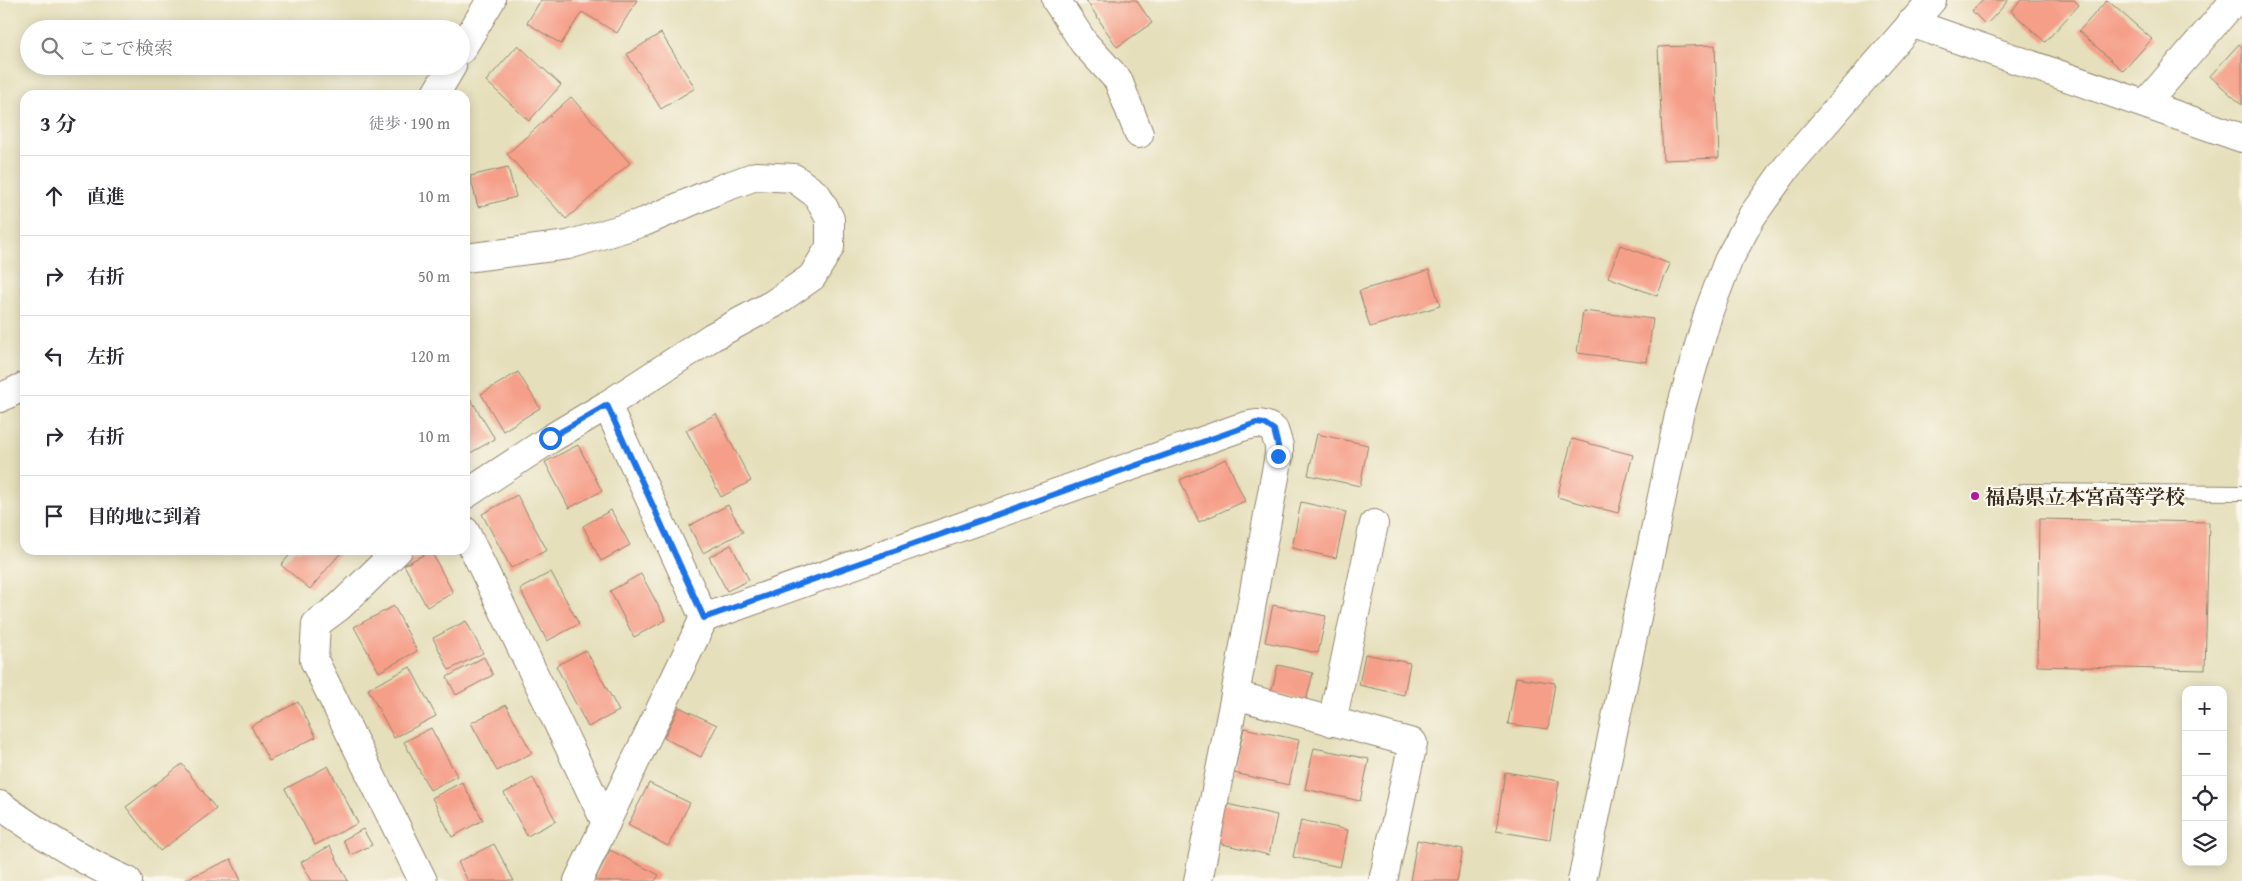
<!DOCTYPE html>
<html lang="ja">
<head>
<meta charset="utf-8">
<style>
  body { margin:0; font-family:"Gentium Book Plus","Noto Serif JP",serif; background:#f7f7f7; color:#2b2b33 }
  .controls { position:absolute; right:15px; bottom:15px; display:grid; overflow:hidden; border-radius:10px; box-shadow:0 2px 12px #0003 }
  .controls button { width:45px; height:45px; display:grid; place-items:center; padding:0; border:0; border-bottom:1px solid #e1e1e2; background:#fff; color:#2b2b33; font:25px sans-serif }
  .stop { position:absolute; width:15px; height:15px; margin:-11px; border:4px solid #1a73e8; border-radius:50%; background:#fff }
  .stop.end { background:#1a73e8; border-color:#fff; box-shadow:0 1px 5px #0008 }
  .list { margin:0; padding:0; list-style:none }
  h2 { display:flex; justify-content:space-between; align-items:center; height:65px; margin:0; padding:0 20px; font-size:21px }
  h2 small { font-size:16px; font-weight:400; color:#7c7c81 }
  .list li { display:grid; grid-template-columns:32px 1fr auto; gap:15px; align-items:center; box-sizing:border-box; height:80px; padding:0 20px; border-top:1px solid #e1e1e2 }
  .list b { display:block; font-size:19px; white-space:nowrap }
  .list em { font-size:16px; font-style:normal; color:#7c7c81 }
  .icon { flex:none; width:28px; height:28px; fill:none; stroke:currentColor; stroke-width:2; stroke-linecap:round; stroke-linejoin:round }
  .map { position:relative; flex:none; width:2242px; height:881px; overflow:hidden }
  .search { position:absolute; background:#fff; box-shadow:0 2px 12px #0003; left:20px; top:20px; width:450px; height:55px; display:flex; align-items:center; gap:12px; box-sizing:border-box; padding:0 18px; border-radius:28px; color:#7c7c81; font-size:19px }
  .panel { position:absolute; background:#fff; box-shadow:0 2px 12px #0003; left:20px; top:90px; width:450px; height:465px; border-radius:15px }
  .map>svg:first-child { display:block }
  .building { fill:#f59e88 }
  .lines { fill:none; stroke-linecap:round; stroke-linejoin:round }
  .lane-casing { stroke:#90846c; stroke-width:16 }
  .street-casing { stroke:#90846c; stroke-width:30 }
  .secondary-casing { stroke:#90846c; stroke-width:30 }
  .lane { stroke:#fff; stroke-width:14 }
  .street { stroke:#fff; stroke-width:28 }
  .secondary { stroke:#fff; stroke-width:28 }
  .route { stroke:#1a73e8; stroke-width:6 }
  .poi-dot { fill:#b5179e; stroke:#fbf7ec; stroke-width:2 }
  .labels { text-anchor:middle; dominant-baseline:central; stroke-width:4; stroke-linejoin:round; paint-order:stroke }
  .poi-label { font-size:20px; font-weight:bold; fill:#3b2a1e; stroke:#fbf7ec; text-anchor:start }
</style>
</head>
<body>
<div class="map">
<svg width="2242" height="881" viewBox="0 0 2242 881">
  <rect width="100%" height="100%" fill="#fbf7ec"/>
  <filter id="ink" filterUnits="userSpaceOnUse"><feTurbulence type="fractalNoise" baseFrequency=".02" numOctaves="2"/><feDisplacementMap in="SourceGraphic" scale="10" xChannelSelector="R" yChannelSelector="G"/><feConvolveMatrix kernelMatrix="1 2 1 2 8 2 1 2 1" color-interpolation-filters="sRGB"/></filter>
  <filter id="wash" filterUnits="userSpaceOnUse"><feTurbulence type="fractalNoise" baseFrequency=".0096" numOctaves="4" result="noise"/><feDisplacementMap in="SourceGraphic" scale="20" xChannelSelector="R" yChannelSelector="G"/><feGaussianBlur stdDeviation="1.12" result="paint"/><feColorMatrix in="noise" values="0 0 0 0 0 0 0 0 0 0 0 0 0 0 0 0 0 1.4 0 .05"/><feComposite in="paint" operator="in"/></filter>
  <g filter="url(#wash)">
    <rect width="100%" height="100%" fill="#e5dfbb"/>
    <g id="blocks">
      <g class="building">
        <path d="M 541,0 L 637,0 L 617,33 L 582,12 L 561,44 L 527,23 Z"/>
        <path d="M 1086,0 L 1136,0 L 1152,23 L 1117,47 Z"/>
        <path d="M 1982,0 L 2009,0 L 1986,25 L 1972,11 Z"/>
        <path d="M 2021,0 L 2074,0 L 2079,5 L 2045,42 L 2011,11 Z"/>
        <path d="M 2107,0 L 2152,39 L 2123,71 L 2079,31 Z"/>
        <path d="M 661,33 L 695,88 L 661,109 L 627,54 Z"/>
        <path d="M 2239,44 L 2242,47 L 2242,105 L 2210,76 Z"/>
        <path d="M 518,45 L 561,85 L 529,121 L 486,81 Z"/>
        <path d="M 1715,45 L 1719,158 L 1663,160 L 1658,47 Z"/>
        <path d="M 571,97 L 630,163 L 566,219 L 507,154 Z"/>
        <path d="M 508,167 L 516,197 L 478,207 L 470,176 Z"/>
        <path d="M 1620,245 L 1670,264 L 1657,296 L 1608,277 Z"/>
        <path d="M 1429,270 L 1440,306 L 1370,327 L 1359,291 Z"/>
        <path d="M 1583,311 L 1653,319 L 1647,362 L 1577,353 Z"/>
        <path d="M 518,372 L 540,408 L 503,431 L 481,394 Z"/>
        <path d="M 470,398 L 495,439 L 465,456 L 465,402 Z"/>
        <path d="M 716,414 L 751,481 L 721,497 L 686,430 Z"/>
        <path d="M 1317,434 L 1368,445 L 1360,486 L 1308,475 Z"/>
        <path d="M 1572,439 L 1633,455 L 1618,513 L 1557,497 Z"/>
        <path d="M 578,445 L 602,491 L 569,508 L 545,462 Z"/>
        <path d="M 1226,459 L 1245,501 L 1199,522 L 1180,480 Z"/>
        <path d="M 517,495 L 547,550 L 511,568 L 482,514 Z"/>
        <path d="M 1301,502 L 1346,512 L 1336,558 L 1292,548 Z"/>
        <path d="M 728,505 L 743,532 L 703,553 L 689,526 Z"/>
        <path d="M 611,510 L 630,545 L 601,561 L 583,526 Z"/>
        <path d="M 2039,519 L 2209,522 L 2205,670 L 2037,666 Z"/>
        <path d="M 731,545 L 749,580 L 727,591 L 709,557 Z"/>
        <path d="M 294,550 L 343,550 L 310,589 L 281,565 Z"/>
        <path d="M 431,551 L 453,593 L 427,607 L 404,565 Z"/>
        <path d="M 551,572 L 579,624 L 547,641 L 520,589 Z"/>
        <path d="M 641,574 L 666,620 L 634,637 L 610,591 Z"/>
        <path d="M 1273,605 L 1326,616 L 1318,653 L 1265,642 Z"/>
        <path d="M 394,606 L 417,651 L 379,672 L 354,627 Z"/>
        <path d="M 466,621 L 483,653 L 449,670 L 433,638 Z"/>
        <path d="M 586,650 L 619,711 L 588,727 L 556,666 Z"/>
        <path d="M 1365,654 L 1410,663 L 1404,695 L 1359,685 Z"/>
        <path d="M 484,657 L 493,675 L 456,695 L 447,677 Z"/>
        <path d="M 1278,665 L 1313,673 L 1306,701 L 1271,693 Z"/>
        <path d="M 410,667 L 436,716 L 394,738 L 368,689 Z"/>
        <path d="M 1516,677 L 1555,683 L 1548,729 L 1508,724 Z"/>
        <path d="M 298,702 L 316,737 L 269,761 L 251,726 Z"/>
        <path d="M 506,705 L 532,753 L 497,771 L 471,723 Z"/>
        <path d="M 679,707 L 717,725 L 701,757 L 664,738 Z"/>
        <path d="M 431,728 L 457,776 L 430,790 L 404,742 Z"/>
        <path d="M 1244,728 L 1299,740 L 1289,785 L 1234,773 Z"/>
        <path d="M 1314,748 L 1369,759 L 1360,801 L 1305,789 Z"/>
        <path d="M 182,764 L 216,809 L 160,851 L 126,807 Z"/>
        <path d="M 328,766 L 358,823 L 315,845 L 285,789 Z"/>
        <path d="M 1505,772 L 1559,781 L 1550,840 L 1496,831 Z"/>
        <path d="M 533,778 L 556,821 L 527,836 L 504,793 Z"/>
        <path d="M 462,782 L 483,820 L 452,837 L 432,798 Z"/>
        <path d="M 649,783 L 690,803 L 668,846 L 628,825 Z"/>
        <path d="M 1222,803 L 1277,815 L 1269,855 L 1214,842 Z"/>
        <path d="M 1301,820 L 1348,830 L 1340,867 L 1293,857 Z"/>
        <path d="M 363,829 L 372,845 L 351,855 L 343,840 Z"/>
        <path d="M 1417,840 L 1463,849 L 1457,881 L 1410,881 Z"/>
        <path d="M 494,844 L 514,881 L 468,881 L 458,862 Z"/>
        <path d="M 330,846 L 348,881 L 312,881 L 301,862 Z"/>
        <path d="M 610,850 L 659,875 L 655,881 L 594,881 Z"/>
        <path d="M 231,859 L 241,881 L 182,881 Z"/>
      </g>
    </g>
  </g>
  <g filter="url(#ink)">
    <use href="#blocks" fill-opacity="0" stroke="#90846c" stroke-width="1"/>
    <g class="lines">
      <defs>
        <path id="lane" d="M 2023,491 L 2242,493"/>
        <g id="street">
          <path d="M 1056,0 L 1084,43 L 1118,80 L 1139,134"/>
          <path d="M 461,50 L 491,0"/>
          <path d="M 435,95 L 452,66"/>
          <path d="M 2146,103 L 2235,0"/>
          <path d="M 465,258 L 568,245 L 644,222 L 720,189 L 756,176 L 794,178 L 817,195 L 830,219 L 830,247 L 812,277 L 773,304 L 712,337 L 607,405 L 550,439 L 465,495"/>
          <path d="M 0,398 L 25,386"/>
          <path d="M 607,405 L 704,618"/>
          <path d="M 465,531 L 606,823"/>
          <path d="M 398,550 L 339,607 L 316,624 L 314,660 L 423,881"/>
          <path d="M 1235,695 L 1413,743 L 1383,881"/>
          <path d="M 1332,722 L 1374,524"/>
          <path d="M 0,805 C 40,834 82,861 128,881"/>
          <path d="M 578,881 L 704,618 L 1239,428 C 1253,424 1261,421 1274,430 L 1279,446 L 1279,455 L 1235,695 L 1198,881"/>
        </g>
        <g id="secondary">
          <path d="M 1911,23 L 2242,138"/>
          <path d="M 1582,881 L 1679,415 L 1709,311 L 1728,261 L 1752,216 L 1787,167 L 1932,0"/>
        </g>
      </defs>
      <use href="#lane" class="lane-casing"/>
      <use href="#street" class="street-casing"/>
      <use href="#secondary" class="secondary-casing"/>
      <use href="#lane" class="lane"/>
      <use href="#street" class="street"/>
      <use href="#secondary" class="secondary"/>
    </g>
  </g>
  <g class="lines" filter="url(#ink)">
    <path class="route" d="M 550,438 L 607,405 L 704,618 L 1256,423 L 1265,424 L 1274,430 L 1278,446 L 1278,456"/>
  </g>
  <circle class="poi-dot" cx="1975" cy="496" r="5"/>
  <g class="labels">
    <g class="poi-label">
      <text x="1985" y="496">福島県立本宮高等学校</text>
    </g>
  </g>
</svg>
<div class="controls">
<button>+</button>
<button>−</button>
<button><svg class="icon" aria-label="locate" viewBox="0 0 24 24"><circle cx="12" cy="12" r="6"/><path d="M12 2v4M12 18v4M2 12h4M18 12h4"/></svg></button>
<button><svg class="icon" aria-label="layers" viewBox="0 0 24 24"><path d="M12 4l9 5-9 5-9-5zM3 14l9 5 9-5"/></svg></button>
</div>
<div class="stop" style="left:550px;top:438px"></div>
<div class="stop end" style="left:1278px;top:456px"></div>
<div class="search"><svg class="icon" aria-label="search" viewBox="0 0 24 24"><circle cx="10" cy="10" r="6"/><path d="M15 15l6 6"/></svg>ここで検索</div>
<section class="panel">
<h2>3 分<small>徒歩 · 190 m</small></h2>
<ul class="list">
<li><svg class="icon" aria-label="ahead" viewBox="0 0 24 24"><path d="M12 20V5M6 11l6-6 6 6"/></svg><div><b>直進</b></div><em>10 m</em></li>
<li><svg class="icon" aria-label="right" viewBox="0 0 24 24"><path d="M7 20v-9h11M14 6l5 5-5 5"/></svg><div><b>右折</b></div><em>50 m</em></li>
<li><svg class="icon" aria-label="left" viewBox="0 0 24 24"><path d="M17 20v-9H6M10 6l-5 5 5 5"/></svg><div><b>左折</b></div><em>120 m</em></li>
<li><svg class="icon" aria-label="right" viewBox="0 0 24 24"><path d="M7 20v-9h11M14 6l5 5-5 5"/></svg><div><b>右折</b></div><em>10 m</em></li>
<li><svg class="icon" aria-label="arrive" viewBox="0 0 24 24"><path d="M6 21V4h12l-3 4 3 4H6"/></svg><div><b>目的地に到着</b></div></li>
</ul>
</section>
</div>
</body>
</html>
